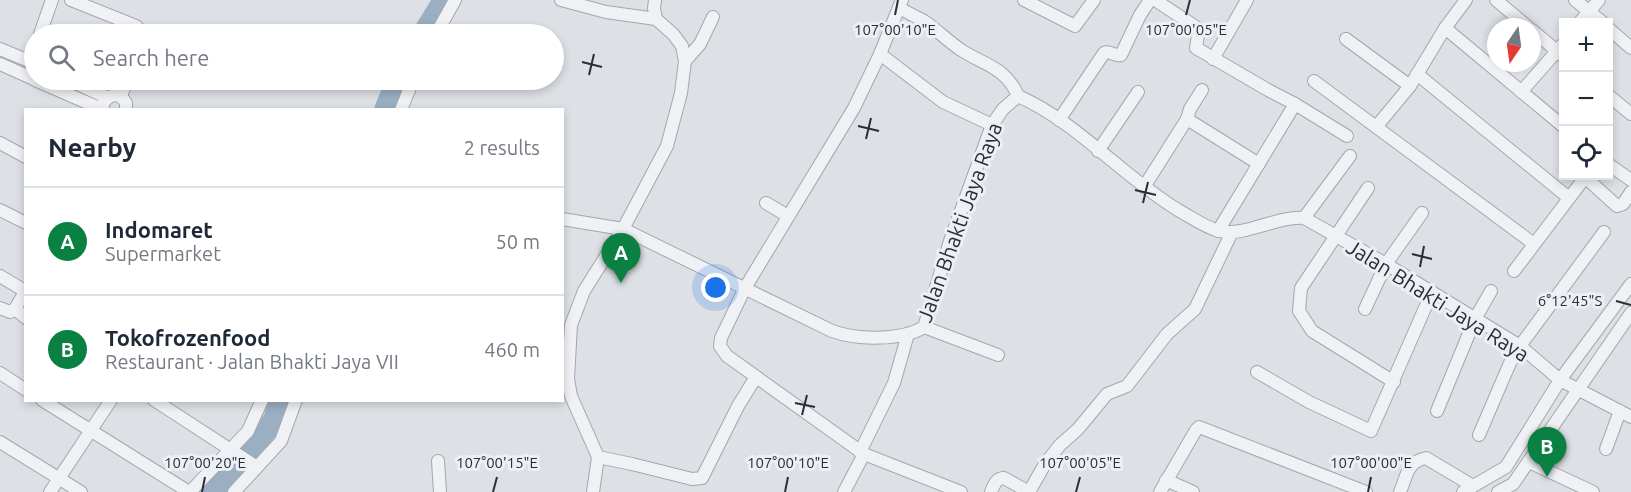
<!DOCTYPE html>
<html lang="en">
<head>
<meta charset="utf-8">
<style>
  body { margin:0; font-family:Ubuntu,sans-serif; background:#f2f2f3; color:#1f2937 }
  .controls { position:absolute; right:18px; top:18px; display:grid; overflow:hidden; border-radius:0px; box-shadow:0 3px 9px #0003 }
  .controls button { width:54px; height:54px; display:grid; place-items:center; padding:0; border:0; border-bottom:2px solid #e0e1e3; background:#fff; color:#1f2937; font:30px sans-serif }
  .compass { position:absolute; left:1487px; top:18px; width:54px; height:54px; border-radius:50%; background:#fff; box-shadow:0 3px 9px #0003; rotate:193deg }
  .you { position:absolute; left:716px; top:288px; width:21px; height:21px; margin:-15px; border:4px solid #fff; border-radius:50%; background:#1a73e8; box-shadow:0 0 0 9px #1a73e833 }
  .badge { display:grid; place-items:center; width:39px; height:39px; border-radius:50%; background:#0b8043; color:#fff; font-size:20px; font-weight:700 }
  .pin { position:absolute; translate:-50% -50px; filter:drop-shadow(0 2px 3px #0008) }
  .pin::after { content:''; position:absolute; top:32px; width:21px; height:18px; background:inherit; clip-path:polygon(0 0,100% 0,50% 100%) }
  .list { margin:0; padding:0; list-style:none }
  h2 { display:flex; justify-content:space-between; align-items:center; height:78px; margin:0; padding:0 24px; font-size:26px }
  h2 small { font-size:20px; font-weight:400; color:#747a83 }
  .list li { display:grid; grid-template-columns:39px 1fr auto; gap:18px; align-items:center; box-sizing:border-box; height:108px; padding:0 24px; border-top:2px solid #e0e1e3 }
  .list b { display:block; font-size:22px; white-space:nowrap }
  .list p { margin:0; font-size:20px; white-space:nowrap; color:#747a83 }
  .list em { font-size:20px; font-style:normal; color:#747a83 }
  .icon { flex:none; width:33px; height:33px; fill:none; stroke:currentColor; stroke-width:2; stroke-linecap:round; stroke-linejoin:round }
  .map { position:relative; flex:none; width:1631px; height:492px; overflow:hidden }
  .search { position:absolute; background:#fff; box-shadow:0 3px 9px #0003; left:24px; top:24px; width:540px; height:66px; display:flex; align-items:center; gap:15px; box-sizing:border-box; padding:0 21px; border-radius:33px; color:#747a83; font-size:22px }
  .panel { position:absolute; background:#fff; box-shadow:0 3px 9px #0003; left:24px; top:108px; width:540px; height:294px; border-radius:0px }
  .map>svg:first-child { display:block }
  .grass { fill:url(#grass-dots) }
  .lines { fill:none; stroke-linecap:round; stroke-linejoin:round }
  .river { stroke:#9bafc3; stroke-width:22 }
  .minor-casing { stroke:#a3a7ae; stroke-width:14 }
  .minor { stroke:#eff1f4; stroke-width:12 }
  .ticks { fill:none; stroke:#282f3a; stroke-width:2 }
  .labels { text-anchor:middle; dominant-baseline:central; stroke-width:6; stroke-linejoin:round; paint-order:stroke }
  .street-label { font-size:21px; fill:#282f3a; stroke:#eceff3 }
  .ticks-label { font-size:15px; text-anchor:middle; fill:#282f3a; stroke:#eceff3; stroke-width:6; stroke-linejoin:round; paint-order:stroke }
</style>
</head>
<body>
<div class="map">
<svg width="1631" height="492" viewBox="0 0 1631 492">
  <defs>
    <pattern id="grass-dots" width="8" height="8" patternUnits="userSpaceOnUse" patternTransform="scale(1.5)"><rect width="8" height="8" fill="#c3cebf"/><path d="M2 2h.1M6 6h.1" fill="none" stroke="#a8b1a5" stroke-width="1.8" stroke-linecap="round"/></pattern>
  </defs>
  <rect width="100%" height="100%" fill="#dde0e5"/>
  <path class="grass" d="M 266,401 L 296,401 L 290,422 L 234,492 L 193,492 Z"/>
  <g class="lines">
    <g class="river">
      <path d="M 423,34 L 444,0"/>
      <path d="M 385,110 L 397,80"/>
      <path d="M 212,492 L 274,421 L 280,400"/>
    </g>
    <defs>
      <g id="minor">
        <path d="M 71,0 L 136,26 L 141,31 L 142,34"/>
        <path d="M 561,0 L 606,12 L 656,19"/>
        <path d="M 902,0 L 880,54 L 854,108 L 745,288 L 721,338 L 720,346 L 727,356 L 864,454 L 961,492"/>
        <path d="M 1024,0 L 1075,26 L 1094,0"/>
        <path d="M 1155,0 L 1199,29 L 1196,48 L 1268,90 L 1295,104 L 1347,136"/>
        <path d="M 1496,0 L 1528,27"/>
        <path d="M 1575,0 L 1602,22"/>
        <path d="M 899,8 C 907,12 916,17 924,21 C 937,30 948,41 961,50 C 984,65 1006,67 1018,96"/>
        <path d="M 1580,22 L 1599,0"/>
        <path d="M 1445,28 L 1564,127"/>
        <path d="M 1608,28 L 1631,48"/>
        <path d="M 1532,30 L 1564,57"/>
        <path d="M 40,34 L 52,0"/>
        <path d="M 436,34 L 455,0"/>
        <path d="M 1346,39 L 1410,86"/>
        <path d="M 0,49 L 34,63"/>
        <path d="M 880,54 L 943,102 L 992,125"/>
        <path d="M 1213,59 L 1247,0"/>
        <path d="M 685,61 L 700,44 L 713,17"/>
        <path d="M 0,64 L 34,79"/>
        <path d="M 1417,74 L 1569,198"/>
        <path d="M 35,80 L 104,110"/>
        <path d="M 69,80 L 108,98"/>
        <path d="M 1314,81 L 1534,244"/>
        <path d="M 1521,92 L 1564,43"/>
        <path d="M 1608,95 L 1631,114"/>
        <path d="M 121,96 L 127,80"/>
        <path d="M 1018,96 C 1077,122 1122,176 1178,210 C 1191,217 1204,227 1219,231 C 1245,237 1276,216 1304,218 L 1386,264 L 1520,346 L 1560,380 L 1631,417"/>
        <path d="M 104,102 C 111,93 120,93 126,103 L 126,110"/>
        <path d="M 401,110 L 413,80"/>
        <path d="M 1187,119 L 1259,164"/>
        <path d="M 1059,120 L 1104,53 C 1110,50 1115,57 1121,55 L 1140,15 L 1150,0"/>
        <path d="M 1376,127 L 1410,86 L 1445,28 L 1466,0"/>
        <path d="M 0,143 L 26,157"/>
        <path d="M 1098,151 L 1138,92"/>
        <path d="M 1608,164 L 1631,180"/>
        <path d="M 1585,177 L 1617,206 L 1623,204 L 1631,192"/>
        <path d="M 1144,187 L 1187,119 L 1190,109 L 1202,90"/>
        <path d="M 1368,188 L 1301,288 L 1299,311 L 1312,331 L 1394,382"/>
        <path d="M 766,203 L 788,216"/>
        <path d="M 0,210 L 26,223"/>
        <path d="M 1304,218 L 1350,156"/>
        <path d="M 562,219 L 623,229 L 832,331 C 857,340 901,341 924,327 L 950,241 L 992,125 L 1003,109 L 1018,96"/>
        <path d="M 1218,231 L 1295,104"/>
        <path d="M 1514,271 L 1586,176"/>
        <path d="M 0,276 L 25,291"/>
        <path d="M 0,308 L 10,312 L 15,309"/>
        <path d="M 15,309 L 26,290"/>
        <path d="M 15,309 L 26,318"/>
        <path d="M 1365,309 L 1386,264 L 1422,213"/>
        <path d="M 924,327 L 998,355"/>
        <path d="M 1257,372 L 1309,402 L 1371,431 L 1432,292"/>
        <path d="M 0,373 L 26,390"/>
        <path d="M 42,400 L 189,492"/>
        <path d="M 154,400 L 257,467"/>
        <path d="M 1437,411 L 1475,319 L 1491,291"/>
        <path d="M 1479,435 L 1510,363 L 1520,346 L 1604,232"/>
        <path d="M 0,442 L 81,492"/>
        <path d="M 1606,449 L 1620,411"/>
        <path d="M 860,452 L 894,383 L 908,334"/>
        <path d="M 598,457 L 632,464 L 692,479 L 702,478 L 738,406 L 756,377"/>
        <path d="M 438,461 L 440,492"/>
        <path d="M 1529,462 L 1593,492"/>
        <path d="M 1166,480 L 1193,492"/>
        <path d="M 50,492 L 111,400"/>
        <path d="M 190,492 L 248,431 L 262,400"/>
        <path d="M 234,492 L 281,441 L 296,400"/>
        <path d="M 593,492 L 598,457 L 571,396 L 568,379 L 571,325 L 584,291 L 623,229 L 667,146 L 681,93 L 685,61 L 682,46 L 673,34 L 656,19 L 654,8 L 655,0"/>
        <path d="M 844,492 L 864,454"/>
        <path d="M 991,492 C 994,485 996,478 1004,478 L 1029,492"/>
        <path d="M 1029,492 L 1045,464 L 1060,445 L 1078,429 L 1107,394 L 1127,386 L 1167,334 L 1195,309 L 1232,232"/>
        <path d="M 1160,492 L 1196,430 L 1199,427 L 1366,492"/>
        <path d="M 1400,492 C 1407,475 1407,462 1426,458 L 1473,486"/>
        <path d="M 1463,492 L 1506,467 L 1560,380 L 1631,284"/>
        <path d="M 1498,492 L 1513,484 L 1631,313"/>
      </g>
    </defs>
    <use href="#minor" class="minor-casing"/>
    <use href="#minor" class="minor"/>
  </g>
  <path class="ticks" d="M 895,15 L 898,0M 1186,15 L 1190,0M 582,62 L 602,67M 589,75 L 594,54M 858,126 L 879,131M 866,139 L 871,118M 1135,190 L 1156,195M 1143,203 L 1148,182M 1412,254 L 1432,259M 1420,267 L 1424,246M 1616,301 L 1631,305M 795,403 L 815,407M 802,415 L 807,395M 202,492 L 205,477M 493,492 L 497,477M 785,492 L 788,477M 1076,492 L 1080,477M 1368,492 L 1371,477"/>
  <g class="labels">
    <g class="street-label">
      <text transform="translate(959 222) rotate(-70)">Jalan Bhakti Jaya Raya</text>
      <text transform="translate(1438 300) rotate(32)">Jalan Bhakti Jaya Raya</text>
    </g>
  </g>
  <g class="ticks-label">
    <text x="895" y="35">107°00'10"E</text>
    <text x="1186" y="35">107°00'05"E</text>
    <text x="1570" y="306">6°12'45"S</text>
    <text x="205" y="468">107°00'20"E</text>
    <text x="497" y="468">107°00'15"E</text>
    <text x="788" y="468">107°00'10"E</text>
    <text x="1080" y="468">107°00'05"E</text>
    <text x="1371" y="468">107°00'00"E</text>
  </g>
</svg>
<div class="controls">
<button>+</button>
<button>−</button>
<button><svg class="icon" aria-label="locate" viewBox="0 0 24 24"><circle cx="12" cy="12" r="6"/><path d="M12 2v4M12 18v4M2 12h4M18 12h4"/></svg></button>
</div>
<svg class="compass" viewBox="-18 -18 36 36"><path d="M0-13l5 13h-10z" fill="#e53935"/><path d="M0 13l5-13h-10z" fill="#747a83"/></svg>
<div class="you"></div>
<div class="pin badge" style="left:621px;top:283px">A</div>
<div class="pin badge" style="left:1547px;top:477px">B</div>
<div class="search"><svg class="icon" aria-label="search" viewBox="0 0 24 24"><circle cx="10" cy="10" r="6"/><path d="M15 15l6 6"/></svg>Search here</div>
<section class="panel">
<h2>Nearby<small>2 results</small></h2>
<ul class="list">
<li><span class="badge">A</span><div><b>Indomaret</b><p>Supermarket</p></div><em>50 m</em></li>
<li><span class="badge">B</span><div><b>Tokofrozenfood</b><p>Restaurant · Jalan Bhakti Jaya VII</p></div><em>460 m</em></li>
</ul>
</section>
</div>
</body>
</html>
